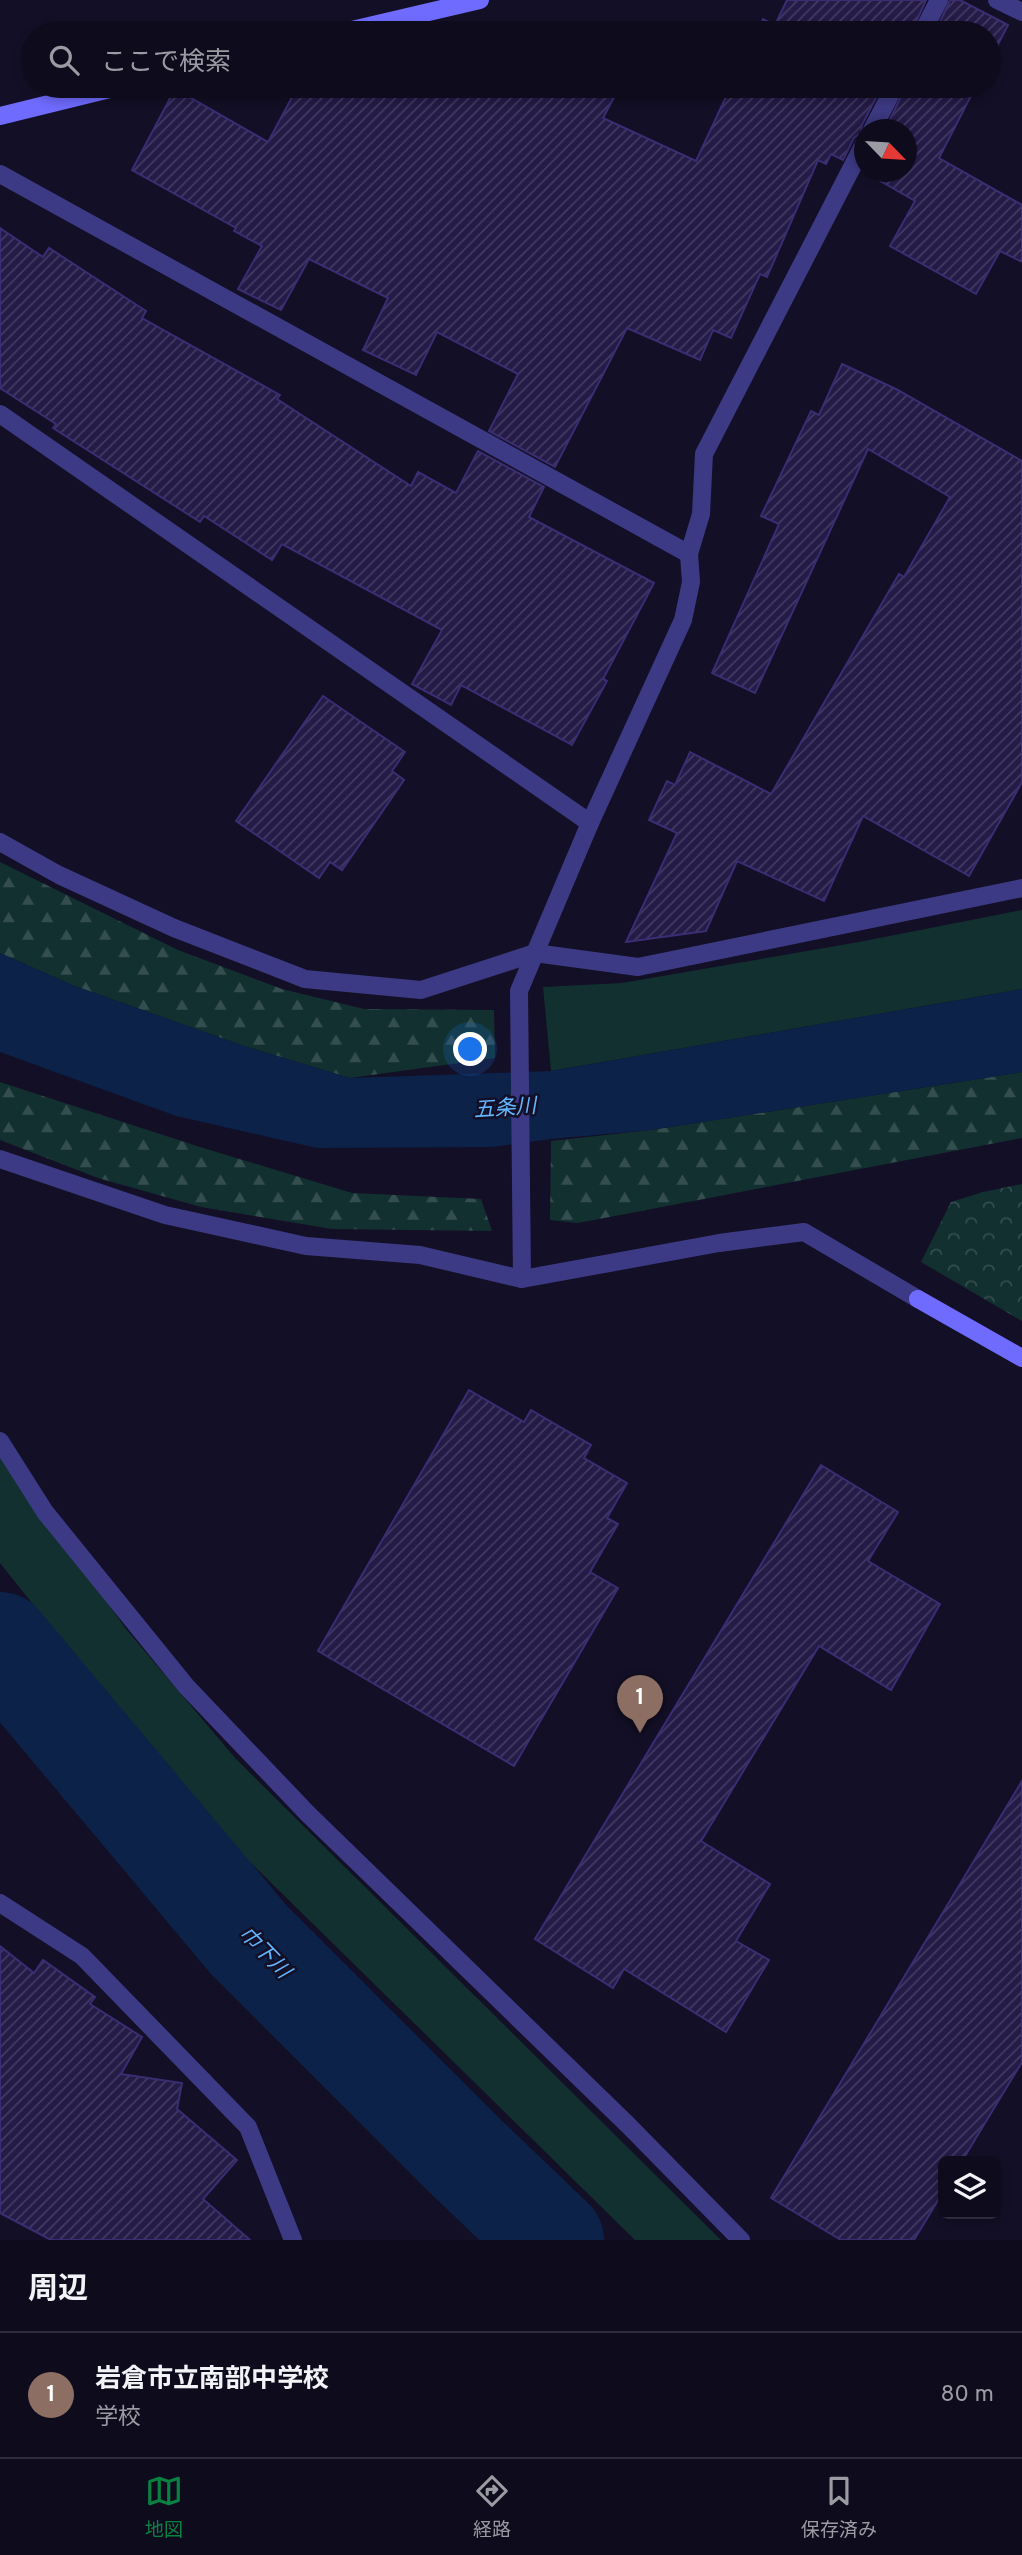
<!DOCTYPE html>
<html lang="ja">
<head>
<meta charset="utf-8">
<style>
  body { margin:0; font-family:Overpass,"Noto Sans JP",sans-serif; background:#1c1929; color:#f1f3f6 }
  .controls { position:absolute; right:21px; bottom:21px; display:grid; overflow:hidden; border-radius:10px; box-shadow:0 4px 10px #0003 }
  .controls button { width:63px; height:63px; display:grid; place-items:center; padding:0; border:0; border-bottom:2px solid #2e2b3b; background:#0e0b1c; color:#f1f3f6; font:35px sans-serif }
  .compass { position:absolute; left:854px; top:119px; width:63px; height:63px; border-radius:50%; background:#0e0b1c; box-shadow:0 4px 10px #0003; rotate:115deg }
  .you { position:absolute; left:471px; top:1050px; width:24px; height:24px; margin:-18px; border:5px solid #fff; border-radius:50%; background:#1a73e8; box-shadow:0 0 0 10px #1a73e833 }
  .badge { display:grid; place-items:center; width:46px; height:46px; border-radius:50%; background:#0b8043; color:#fff; font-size:23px; font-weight:700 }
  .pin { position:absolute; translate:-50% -58px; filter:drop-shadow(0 2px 4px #0008) }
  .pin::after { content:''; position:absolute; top:37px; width:24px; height:21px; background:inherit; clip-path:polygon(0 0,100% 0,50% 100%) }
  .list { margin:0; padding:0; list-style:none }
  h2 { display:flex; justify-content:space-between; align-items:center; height:91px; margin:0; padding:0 28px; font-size:30px }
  h2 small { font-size:23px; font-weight:400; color:#9b9ba3 }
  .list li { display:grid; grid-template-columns:46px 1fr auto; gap:21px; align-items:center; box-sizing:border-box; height:126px; padding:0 28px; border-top:2px solid #2e2b3b }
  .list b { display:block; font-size:26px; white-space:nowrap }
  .list p { margin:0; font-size:23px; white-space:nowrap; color:#9b9ba3 }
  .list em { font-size:23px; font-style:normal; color:#9b9ba3 }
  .icon { flex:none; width:38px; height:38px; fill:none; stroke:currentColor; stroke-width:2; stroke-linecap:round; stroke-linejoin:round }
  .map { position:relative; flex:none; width:1022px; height:2240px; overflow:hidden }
  .search { position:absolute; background:#0e0b1c; box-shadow:0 4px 10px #0003; left:21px; right:21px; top:21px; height:77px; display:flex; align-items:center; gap:18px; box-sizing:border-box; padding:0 24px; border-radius:38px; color:#9b9ba3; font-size:26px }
  .sheet { height:217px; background:#0e0b1c }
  nav { display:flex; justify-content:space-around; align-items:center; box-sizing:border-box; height:98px; border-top:2px solid #2e2b3b; background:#0e0b1c; font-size:19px; color:#9b9ba3 }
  nav a { display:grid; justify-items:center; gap:4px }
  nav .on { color:#0b8043 }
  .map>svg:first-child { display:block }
  .green { fill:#12302f }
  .forest { fill:url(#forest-firs) }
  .park { fill:url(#park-crowns) }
  .water { fill:#0c2248 }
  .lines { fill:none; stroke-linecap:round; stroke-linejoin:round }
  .river { stroke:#0c2248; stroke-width:102 }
  .building { fill:url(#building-hatch); stroke:#3b2d73; stroke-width:2 }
  .street { stroke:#3d3a85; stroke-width:18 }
  .secondary { stroke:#6f6bff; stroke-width:18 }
  .labels { text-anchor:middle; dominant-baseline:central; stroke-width:5; stroke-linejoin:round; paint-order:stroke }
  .water-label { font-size:21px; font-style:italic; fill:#62b6ff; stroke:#130f26 }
</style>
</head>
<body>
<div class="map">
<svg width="1022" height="2240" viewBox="0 0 1022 2240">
  <defs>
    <pattern id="forest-firs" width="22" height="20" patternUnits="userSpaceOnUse" patternTransform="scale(1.75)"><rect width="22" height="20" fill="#12302f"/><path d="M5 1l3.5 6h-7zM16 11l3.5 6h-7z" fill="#344d4e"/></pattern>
    <pattern id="park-crowns" width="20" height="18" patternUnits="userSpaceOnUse" patternTransform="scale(1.75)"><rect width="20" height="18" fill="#12302f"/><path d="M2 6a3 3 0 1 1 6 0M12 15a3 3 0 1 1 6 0" fill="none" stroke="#344d4e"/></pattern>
    <pattern id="building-hatch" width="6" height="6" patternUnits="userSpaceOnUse" patternTransform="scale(1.75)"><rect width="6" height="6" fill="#241b47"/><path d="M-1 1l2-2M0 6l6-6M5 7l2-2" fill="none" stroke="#433b63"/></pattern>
  </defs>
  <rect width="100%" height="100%" fill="#130f26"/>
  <g class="green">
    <path d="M 1022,910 L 1022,989 L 551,1071 L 543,987 L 622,983 L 859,942 Z"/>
    <path d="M 0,1449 L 126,1629 L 236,1759 L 721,2240 L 635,2240 L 197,1810 L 0,1563 Z"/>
  </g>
  <g class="forest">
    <path d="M 0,862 L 178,950 L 282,989 L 364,1009 L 494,1010 L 495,1058 L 350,1078 L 244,1046 L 72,985 L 0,953 Z"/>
    <path d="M 1022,1072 L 1022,1138 L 578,1223 L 550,1220 L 551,1141 L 651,1130 Z"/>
    <path d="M 0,1082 L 200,1147 L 352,1193 L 481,1199 L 492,1231 L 332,1229 L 201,1207 L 98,1178 L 0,1140 Z"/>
  </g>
  <path class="park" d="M 1022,1184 L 1022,1321 L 921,1262 L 951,1202 L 983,1192 Z"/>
  <path class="water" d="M 0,953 L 72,985 L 244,1046 L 350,1078 L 551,1071 L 1022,989 L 1022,1072 L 651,1130 L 551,1139 L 492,1147 L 317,1148 L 176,1116 L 0,1052 Z"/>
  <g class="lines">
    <path class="river" d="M 0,1643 L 249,1940 L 461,2152 L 553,2240"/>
  </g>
  <g class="building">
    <path d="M 787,0 L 926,0 L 911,33 L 757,33 L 763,19 L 775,25 Z"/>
    <path d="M 950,0 L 960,0 L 1008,25 L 989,62 L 989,33 L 935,33 Z"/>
    <path d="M 298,86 L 620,86 L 603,118 L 696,161 L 731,86 L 882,86 L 862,125 L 861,133 L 854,138 L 843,160 L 831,154 L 826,164 L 818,160 L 767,277 L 760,274 L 731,338 L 713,330 L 700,360 L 627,328 L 555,467 L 489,431 L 518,374 L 437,332 L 416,375 L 363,350 L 388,298 L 309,259 L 281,310 L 238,289 L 262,246 L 234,231 L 236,228 L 132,170 L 175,89 L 268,142 Z"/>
    <path d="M 906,86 L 976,86 L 939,158 L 1022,205 L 1022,262 L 1000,251 L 976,294 L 890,246 L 915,201 L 863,171 L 864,168 L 864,172 L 906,172 L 906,130 L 885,130 Z"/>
    <path d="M 0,228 L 43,257 L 49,248 L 146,311 L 142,318 L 280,395 L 277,399 L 411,486 L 418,472 L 456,493 L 478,451 L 544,487 L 529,517 L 654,583 L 603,679 L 607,681 L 572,745 L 461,685 L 451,705 L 412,684 L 442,630 L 282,544 L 272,560 L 204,516 L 200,522 L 53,428 L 56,424 L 0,388 Z"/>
    <path d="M 842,364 L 896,389 L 1022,461 L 1022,782 L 969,876 L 863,816 L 824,901 L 737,861 L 706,931 L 626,942 L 677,833 L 649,820 L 667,781 L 675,785 L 690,752 L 771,794 L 899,574 L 904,577 L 950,497 L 868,449 L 755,693 L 712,673 L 779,524 L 761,516 L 811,411 L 819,415 Z"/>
    <path d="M 323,696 L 405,752 L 392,771 L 404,780 L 342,870 L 330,862 L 319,878 L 236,821 Z"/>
    <path d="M 469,1390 L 524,1422 L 531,1410 L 591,1445 L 584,1458 L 627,1483 L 607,1518 L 618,1524 L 590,1572 L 618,1588 L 514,1766 L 318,1651 Z"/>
    <path d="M 821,1465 L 898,1512 L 868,1561 L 940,1604 L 891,1690 L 819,1646 L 701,1841 L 770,1884 L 736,1941 L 769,1960 L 726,2032 L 624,1969 L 613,1988 L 535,1939 Z"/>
    <path d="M 1022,1781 L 1022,2062 L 962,2161 L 943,2161 L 943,2192 L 914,2240 L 841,2240 L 771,2198 Z"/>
    <path d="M 0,1946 L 34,1973 L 43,1960 L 95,1997 L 90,2004 L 142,2037 L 121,2074 L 182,2083 L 177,2109 L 237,2160 L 203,2199 L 250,2240 L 51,2240 L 0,2213 Z"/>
  </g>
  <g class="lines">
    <g class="street">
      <path d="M 997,0 L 1022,12"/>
      <path d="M 922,33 L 939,0"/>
      <path d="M 872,130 L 895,86"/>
      <path d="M 0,174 L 689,554"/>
      <path d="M 0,414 L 590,823"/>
      <path d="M 0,842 L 59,875 L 174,928 L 305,979 L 421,990 L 535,953 L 638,967 L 1022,888"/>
      <path d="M 0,1159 L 165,1215 L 306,1246 L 420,1255 L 522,1279 L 719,1243 L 804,1232 L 918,1299"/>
      <path d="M 522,1279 L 519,991 L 590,823 L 683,620 L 691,582 L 689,554 L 701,514 L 704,454 L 864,144"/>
      <path d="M 0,1441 L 45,1512 L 186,1686 L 308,1814 L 628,2125 L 741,2240"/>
      <path d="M 0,1903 L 82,1956 L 248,2127 L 293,2240"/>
    </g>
    <g class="secondary">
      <path d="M 339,33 L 480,0"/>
      <path d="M 0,116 L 122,86"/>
      <path d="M 918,1299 L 1022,1358"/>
    </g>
  </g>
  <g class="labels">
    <g class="water-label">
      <text transform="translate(505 1109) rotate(-4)">五条川</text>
      <text transform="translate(264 1953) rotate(46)">巾下川</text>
    </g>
  </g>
</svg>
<div class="controls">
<button><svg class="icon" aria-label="layers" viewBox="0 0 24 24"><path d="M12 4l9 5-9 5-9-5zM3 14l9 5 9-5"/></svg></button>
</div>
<svg class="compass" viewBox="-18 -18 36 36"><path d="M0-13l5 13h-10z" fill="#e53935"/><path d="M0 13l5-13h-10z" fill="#9b9ba3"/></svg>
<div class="you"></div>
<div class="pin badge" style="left:640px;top:1733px;background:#8d6e63">1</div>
<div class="search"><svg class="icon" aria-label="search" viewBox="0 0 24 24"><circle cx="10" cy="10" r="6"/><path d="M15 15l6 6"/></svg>ここで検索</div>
</div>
<section class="sheet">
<h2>周辺<small></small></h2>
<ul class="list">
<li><span class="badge" style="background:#8d6e63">1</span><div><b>岩倉市立南部中学校</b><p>学校</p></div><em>80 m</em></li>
</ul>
</section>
<nav>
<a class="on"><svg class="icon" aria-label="map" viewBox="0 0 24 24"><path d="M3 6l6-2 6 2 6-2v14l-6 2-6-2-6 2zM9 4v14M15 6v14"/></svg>地図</a>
<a><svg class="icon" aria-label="directions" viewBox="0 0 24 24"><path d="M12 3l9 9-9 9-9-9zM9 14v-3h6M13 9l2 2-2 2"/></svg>経路</a>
<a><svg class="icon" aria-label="saved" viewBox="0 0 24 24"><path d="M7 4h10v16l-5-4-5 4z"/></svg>保存済み</a>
</nav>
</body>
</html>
